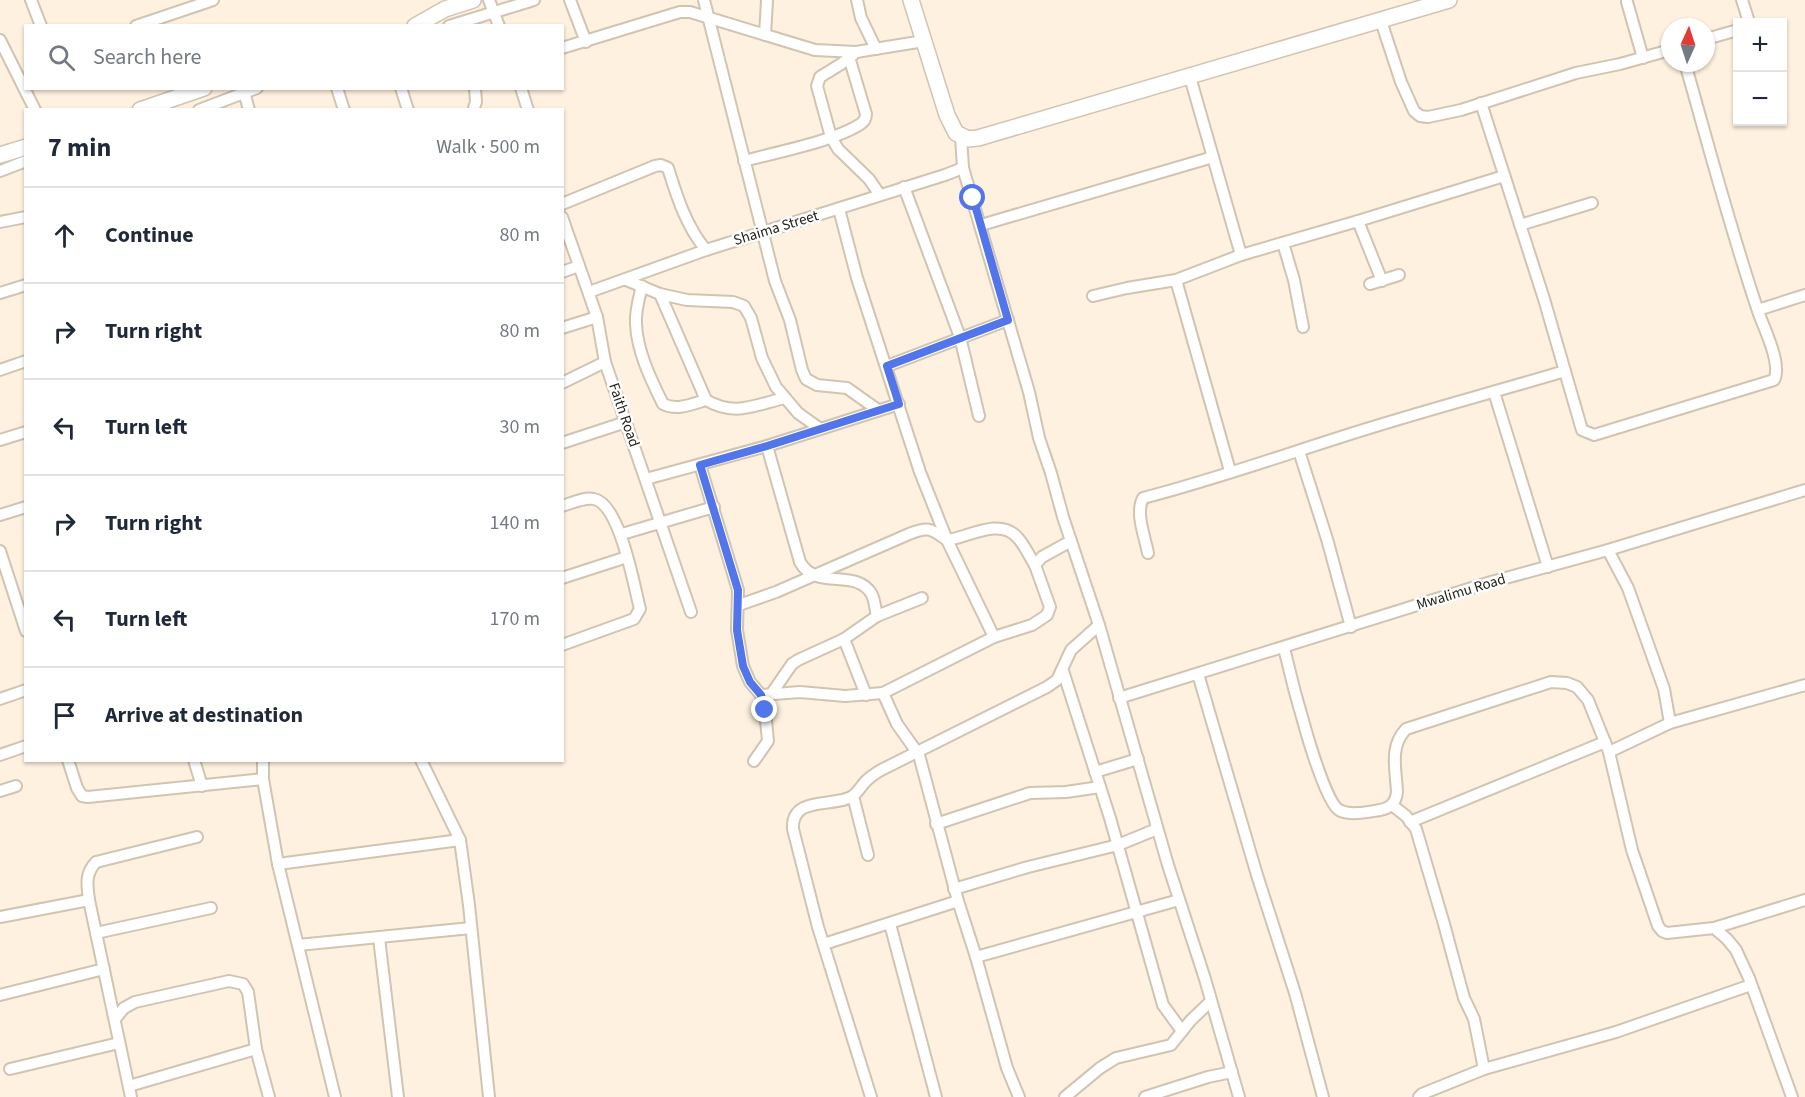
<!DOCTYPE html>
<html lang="en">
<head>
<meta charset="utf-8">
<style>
  body { margin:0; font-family:"Source Sans 3",sans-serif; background:#f2f2f3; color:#1f2937 }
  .controls { position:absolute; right:18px; top:18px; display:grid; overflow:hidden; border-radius:0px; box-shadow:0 2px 4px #0004 }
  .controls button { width:54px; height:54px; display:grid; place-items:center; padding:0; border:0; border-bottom:2px solid #e0e1e3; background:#fff; color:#1f2937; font:30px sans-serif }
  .compass { position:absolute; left:1661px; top:18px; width:54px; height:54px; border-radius:50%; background:#fff; box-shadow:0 2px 4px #0004; rotate:3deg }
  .stop { position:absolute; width:18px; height:18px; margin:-14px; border:4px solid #5275e9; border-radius:50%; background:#fff }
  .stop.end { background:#5275e9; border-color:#fff; box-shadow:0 2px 6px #0008 }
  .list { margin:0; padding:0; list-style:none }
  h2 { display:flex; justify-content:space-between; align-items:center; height:78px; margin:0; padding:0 24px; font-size:26px }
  h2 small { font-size:20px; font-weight:400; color:#747a83 }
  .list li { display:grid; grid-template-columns:39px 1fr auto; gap:18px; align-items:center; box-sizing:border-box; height:96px; padding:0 24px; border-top:2px solid #e0e1e3 }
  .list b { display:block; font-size:22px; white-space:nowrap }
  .list em { font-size:20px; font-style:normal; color:#747a83 }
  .icon { flex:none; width:33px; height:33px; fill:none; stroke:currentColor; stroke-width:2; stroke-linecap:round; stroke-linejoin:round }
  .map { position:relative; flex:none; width:1805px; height:1097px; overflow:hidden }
  .search { position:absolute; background:#fff; box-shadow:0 2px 4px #0004; left:24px; top:24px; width:540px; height:66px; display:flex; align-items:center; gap:15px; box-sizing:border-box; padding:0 21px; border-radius:0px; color:#747a83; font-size:22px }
  .panel { position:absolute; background:#fff; box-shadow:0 2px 4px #0004; left:24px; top:108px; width:540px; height:654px; border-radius:0px }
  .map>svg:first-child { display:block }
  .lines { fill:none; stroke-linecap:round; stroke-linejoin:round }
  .street-casing { stroke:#d0c4b2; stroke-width:14 }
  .secondary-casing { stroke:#d0c4b2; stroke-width:18 }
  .street { stroke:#fff; stroke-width:10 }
  .secondary { stroke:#fff; stroke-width:15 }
  .route { stroke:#5275e9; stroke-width:8 }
  .labels { text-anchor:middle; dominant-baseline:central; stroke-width:5; stroke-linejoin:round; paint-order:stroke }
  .street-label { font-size:15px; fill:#231f18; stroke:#fff }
</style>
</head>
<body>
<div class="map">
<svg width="1805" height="1097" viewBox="0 0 1805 1097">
  <rect width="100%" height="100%" fill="#fef1df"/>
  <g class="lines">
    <defs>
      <g id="street">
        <path d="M 31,0 L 41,26"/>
        <path d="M 489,0 L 499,26"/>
        <path d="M 570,0 L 586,42"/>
        <path d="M 704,0 L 775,281 L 790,320 L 802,370 L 806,379 L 817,385 L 847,388 L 878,410"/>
        <path d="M 857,0 L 861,18 L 876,49"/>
        <path d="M 1742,0 L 1749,22"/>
        <path d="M 1627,2 L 1643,58"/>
        <path d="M 1381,21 L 1401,82 L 1414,111 L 1420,116 L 1428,117 L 1461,110 L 1576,73 L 1620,64 L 1670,50"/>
        <path d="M 136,26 L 213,0"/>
        <path d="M 449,26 L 534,0"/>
        <path d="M 765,35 L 767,0"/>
        <path d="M 1706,39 L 1738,30"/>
        <path d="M 0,40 L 35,110"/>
        <path d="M 562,48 L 680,12 L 690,12 L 815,50 L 856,52 L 924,41"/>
        <path d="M 854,54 L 841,64 L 820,77 L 817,86 L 831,137 L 838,149 L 869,179 L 880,195"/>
        <path d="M 1190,77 L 1241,255"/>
        <path d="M 243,88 L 249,110"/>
        <path d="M 337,88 L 344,110"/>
        <path d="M 401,88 L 408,110"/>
        <path d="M 521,88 L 528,110"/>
        <path d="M 1481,103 L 1544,299 L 1582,430 L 1594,435 L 1774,380 C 1782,365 1765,330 1759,314 C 1731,232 1709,147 1685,63"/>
        <path d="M 474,108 L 476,102 L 475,88"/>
        <path d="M 199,110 L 257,88"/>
        <path d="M 961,137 L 963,168 L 1029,392 L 1039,438 L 1051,473 L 1063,517 L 1099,625 L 1168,865 L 1205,979 L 1239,1097"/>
        <path d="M 744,161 C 777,152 831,142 859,125 C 864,122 866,119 866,114 L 849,57"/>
        <path d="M 0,171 L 26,161"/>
        <path d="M 904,187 L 960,337 L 979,416"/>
        <path d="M 562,204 L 655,166 L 661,165 L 668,168 C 677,197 686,226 706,250"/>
        <path d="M 839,209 L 857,278 L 920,472 L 947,540 L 994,637"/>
        <path d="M 562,217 L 597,317 L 605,362 L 691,612"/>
        <path d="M 1358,221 L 1382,281"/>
        <path d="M 0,222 L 26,217"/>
        <path d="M 981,225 L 1213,157"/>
        <path d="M 1520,225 L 1592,203"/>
        <path d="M 1283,243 L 1294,280 L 1303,327"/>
        <path d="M 562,272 L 579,266"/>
        <path d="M 626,280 L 660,294 L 687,300 L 733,302 L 744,306 L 751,318 L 762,358 L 776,387 L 798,413 L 819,428"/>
        <path d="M 1176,280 L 1230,471"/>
        <path d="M 1370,284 L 1399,275"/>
        <path d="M 642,286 C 639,298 635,311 636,324 C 637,351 651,380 663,404 C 677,411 692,404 706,400"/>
        <path d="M 589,292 L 706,250 L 945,175 L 963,168"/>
        <path d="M 0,293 L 26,285"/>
        <path d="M 660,294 L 706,400 C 735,417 754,405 785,398"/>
        <path d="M 1093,296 L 1127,288 L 1176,280 L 1241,255 L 1358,221 L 1504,176"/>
        <path d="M 1758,310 L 1805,295"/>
        <path d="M 562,328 L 597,317"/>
        <path d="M 887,366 L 1008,320"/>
        <path d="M 0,370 L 26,361"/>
        <path d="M 562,383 L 605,362"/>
        <path d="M 1494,392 L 1548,567"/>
        <path d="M 0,440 L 26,432"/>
        <path d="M 562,443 L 626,422"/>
        <path d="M 767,446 L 800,562 C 816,591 855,568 871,593 C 875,599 875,609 877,616"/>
        <path d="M 1299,451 L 1327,539 L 1351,627"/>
        <path d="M 700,465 L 738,590 L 737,630 L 743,666 L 750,682 L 761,695 L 765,710 L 768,741 L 754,761"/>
        <path d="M 646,479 L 767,446 L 899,404"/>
        <path d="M 562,506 C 572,503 584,497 594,499 C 620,504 634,586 640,609 L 634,619 L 562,645"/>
        <path d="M 0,515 L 26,507"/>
        <path d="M 622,534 L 714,507"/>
        <path d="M 1608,550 L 1628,588 L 1664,689 L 1670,723 L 1609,752"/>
        <path d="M 0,551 L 26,631"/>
        <path d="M 1148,553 C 1145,537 1135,513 1143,498 C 1217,479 1289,453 1363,430 C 1430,409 1498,391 1565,371"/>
        <path d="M 562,578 L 627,557"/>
        <path d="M 739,605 L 776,592 L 909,534 C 929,526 931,529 947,540 C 967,538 999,517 1017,537 C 1024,544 1029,556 1035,565"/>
        <path d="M 844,639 L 866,695"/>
        <path d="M 1284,648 C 1290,674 1321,799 1339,810 C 1350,816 1368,812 1380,810 C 1391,808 1396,802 1397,792 C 1396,769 1389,747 1406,729 L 1551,682 L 1567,683 L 1577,687 L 1588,700 L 1609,752 L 1632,850 L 1658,926 L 1662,931 L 1667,933 L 1714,928 L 1727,939 L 1736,950 L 1749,978 L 1792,1097"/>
        <path d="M 1063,671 L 1110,818 L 1163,1005 L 1182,1031"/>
        <path d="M 1198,674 L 1257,875 L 1295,993 L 1323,1097"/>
        <path d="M 772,693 L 792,664 L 798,660 L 844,639 L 877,616 L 922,598"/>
        <path d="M 883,693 L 897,724 L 919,755 L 958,901 L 976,957 L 1007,1068 L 1019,1097"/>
        <path d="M 761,695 L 800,692 L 845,696 L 883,693 L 994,637 L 1032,625 L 1047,615 L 1050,607 L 1035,565 L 1042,557 L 1071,541"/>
        <path d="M 1119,698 L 1491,582 L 1608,550 L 1805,490"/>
        <path d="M 0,699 L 26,690"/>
        <path d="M 1670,723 L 1805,685"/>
        <path d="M 0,755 L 26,746"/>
        <path d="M 68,760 L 77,788 L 82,796 L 88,797 L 263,779"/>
        <path d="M 194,760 L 202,786"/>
        <path d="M 263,760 L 263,779 L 278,864 L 335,1097"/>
        <path d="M 421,760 L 460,840 L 469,905 L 489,1097"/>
        <path d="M 1095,772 L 1138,759"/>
        <path d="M 0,791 L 16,786"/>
        <path d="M 853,796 L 868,855"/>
        <path d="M 1392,805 L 1406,816 L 1416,829 L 1444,924 L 1464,998 L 1474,1019 L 1484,1069"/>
        <path d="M 1410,822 L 1605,742"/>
        <path d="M 936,824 L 1030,793 L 1066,792 L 1100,787"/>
        <path d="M 278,864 L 460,840"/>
        <path d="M 954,889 L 1028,867 L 1118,845 L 1157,829"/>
        <path d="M 0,917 L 89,900"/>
        <path d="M 890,924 L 936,1097"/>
        <path d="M 1714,928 L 1805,900"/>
        <path d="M 96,933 L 211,908"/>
        <path d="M 379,938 L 398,1097"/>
        <path d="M 824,944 L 958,901"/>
        <path d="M 298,945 L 471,928"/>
        <path d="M 976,957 L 1179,900"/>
        <path d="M 0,995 L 104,969"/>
        <path d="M 115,1019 L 124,1008 L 135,1002 L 229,981 L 243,984 L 248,992 L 256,1049 L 269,1097"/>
        <path d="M 10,1069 L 119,1043"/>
        <path d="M 129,1086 L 256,1049"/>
        <path d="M 131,1097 L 89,900 C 87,884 85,874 96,862 L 197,837"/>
        <path d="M 871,1097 L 818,927 L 793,829 C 791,795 834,808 853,796 C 858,792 862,785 866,781 C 870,777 876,773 881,770 L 1047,687 L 1057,680 L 1071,650 L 1099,625"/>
        <path d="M 1065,1097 L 1100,1068 L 1116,1058 L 1171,1045 L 1191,1020 L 1211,1001"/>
        <path d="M 1145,1097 L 1208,1077 L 1232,1072"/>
        <path d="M 1419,1097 L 1422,1094 L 1484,1069 L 1616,1032 L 1751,985"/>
      </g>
      <g id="secondary">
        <path d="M 911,0 L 947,115 L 956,133 L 968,139 L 978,138 L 1449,0"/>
        <path d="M 415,26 L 445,9 L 473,0"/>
        <path d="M 140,110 L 204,88"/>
        <path d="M 0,155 L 26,147"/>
      </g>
    </defs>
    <use href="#street" class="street-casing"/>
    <use href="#secondary" class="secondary-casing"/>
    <use href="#street" class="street"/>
    <use href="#secondary" class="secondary"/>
  </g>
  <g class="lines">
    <path class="route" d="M 765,710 L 761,695 L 750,682 L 743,666 L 737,630 L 738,590 L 700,465 L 767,446 L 899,404 L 887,366 L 1008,320 L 973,198"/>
  </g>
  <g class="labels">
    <g class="street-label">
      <text transform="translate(776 228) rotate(-17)">Shaima Street</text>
      <text transform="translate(624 415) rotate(71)">Faith Road</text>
      <text transform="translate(1461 592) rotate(-17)">Mwalimu Road</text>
    </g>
  </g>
</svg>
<div class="controls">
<button>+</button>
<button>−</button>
</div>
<svg class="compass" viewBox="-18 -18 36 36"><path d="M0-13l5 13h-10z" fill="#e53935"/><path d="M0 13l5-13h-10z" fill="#747a83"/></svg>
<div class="stop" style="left:973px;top:198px"></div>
<div class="stop end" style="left:765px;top:710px"></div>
<div class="search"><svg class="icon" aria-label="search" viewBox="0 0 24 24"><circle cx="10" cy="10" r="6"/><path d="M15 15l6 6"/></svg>Search here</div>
<section class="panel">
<h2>7 min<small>Walk · 500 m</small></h2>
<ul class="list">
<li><svg class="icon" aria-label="ahead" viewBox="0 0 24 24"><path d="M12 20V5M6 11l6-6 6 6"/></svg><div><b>Continue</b></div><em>80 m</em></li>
<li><svg class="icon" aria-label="right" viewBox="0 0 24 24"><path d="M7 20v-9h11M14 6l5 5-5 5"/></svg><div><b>Turn right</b></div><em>80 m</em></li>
<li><svg class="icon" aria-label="left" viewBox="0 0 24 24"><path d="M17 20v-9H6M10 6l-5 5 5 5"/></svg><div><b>Turn left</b></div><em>30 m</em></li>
<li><svg class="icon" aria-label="right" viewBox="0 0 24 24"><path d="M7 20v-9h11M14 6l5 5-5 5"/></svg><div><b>Turn right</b></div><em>140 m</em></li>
<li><svg class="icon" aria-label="left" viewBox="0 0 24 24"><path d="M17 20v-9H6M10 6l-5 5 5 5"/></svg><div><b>Turn left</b></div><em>170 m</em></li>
<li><svg class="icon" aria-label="arrive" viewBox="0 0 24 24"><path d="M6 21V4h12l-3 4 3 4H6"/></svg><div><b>Arrive at destination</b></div></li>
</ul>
</section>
</div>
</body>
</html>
